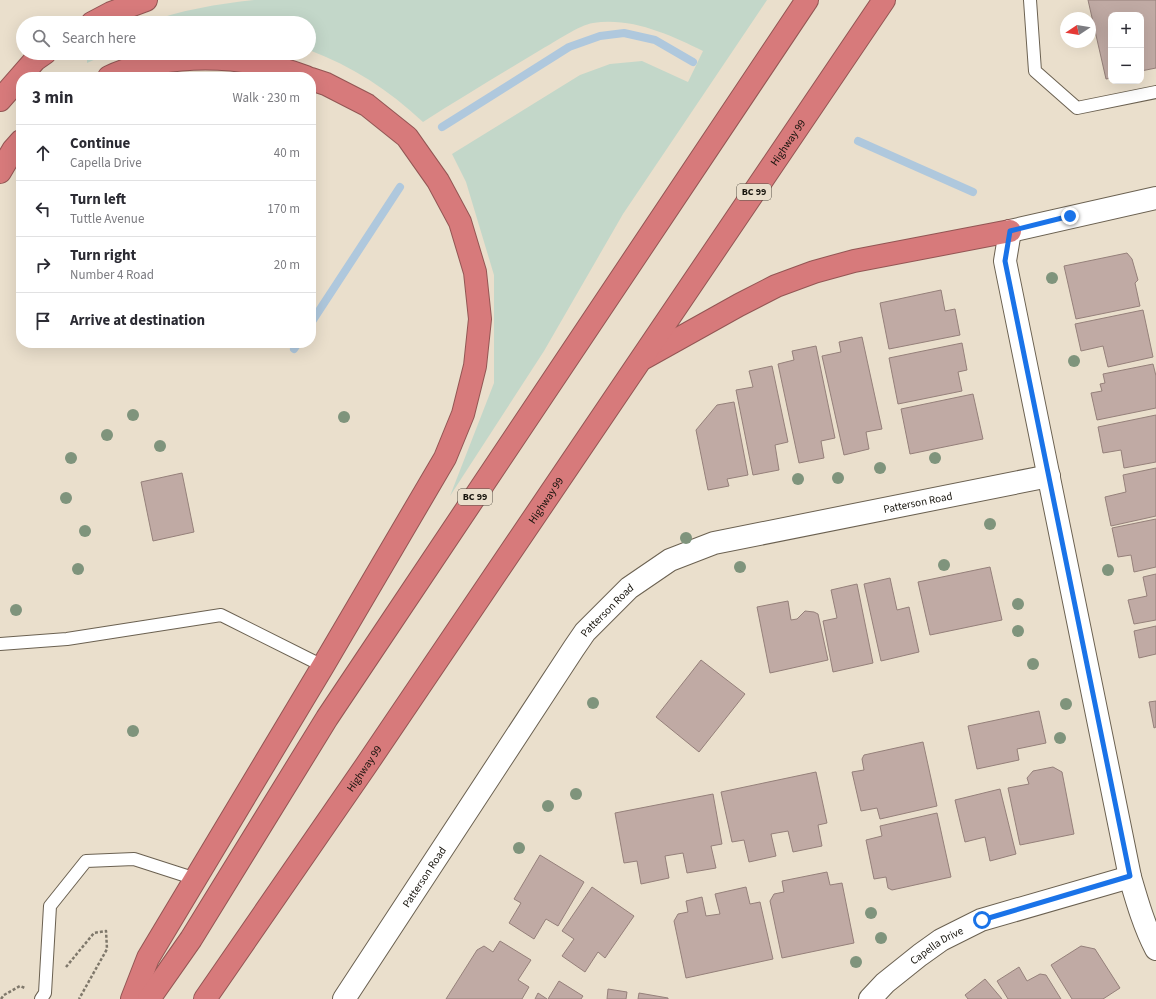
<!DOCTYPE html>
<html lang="en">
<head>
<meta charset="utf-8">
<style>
  body { margin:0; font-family:"Source Sans 3",sans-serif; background:#f2f2f3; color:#2b2b33 }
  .controls { position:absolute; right:12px; top:12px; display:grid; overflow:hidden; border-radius:8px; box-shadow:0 4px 16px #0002 }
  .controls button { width:36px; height:36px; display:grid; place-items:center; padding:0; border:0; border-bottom:1px solid #e1e1e2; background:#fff; color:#2b2b33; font:20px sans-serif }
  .compass { position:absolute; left:1060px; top:12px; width:36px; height:36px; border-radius:50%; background:#fff; box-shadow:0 4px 16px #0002; rotate:258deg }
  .stop { position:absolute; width:12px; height:12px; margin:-9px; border:3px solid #1a73e8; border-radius:50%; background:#fff }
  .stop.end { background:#1a73e8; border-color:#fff; box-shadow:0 1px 4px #0008 }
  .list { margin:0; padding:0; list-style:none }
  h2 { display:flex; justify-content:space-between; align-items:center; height:52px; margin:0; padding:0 16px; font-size:17px }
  h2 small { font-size:13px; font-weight:400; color:#7c7c81 }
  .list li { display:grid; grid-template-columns:26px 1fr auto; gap:12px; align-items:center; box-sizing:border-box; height:56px; padding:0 16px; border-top:1px solid #e1e1e2 }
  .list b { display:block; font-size:15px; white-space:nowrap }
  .list p { margin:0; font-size:13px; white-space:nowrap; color:#7c7c81 }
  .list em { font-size:13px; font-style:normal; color:#7c7c81 }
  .icon { flex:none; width:22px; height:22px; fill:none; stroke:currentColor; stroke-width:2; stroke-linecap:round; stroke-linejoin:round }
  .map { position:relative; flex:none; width:1156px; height:999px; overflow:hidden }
  .search { position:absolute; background:#fff; box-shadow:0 4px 16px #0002; left:16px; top:16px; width:300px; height:44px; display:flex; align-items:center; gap:10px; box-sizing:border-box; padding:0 14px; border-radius:22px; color:#7c7c81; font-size:15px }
  .panel { position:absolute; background:#fff; box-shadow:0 4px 16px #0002; left:16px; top:72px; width:300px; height:276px; border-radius:16px }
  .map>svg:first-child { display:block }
  .green { fill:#c3d7c9 }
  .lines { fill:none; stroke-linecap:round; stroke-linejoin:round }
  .stream { stroke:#afc8dd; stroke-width:8 }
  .building { fill:#c0aaa4; stroke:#95807a }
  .lane-casing { stroke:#6b6151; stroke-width:14 }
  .street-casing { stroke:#6b6151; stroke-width:24 }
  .secondary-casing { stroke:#6b6151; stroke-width:24 }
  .highway-casing { stroke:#935654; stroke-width:24 }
  .path { stroke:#7f786b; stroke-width:2.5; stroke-dasharray:3 2; stroke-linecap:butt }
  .lane { stroke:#fff; stroke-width:12 }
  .street { stroke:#fff; stroke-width:22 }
  .secondary { stroke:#fff; stroke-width:22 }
  .highway { stroke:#d77a7b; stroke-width:22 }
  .tree { fill:#7f947c }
  .route { stroke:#1a73e8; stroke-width:5 }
  .labels { text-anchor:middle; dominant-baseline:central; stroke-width:3; stroke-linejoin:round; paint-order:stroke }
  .shield { fill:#eadfcc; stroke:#565046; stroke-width:1 }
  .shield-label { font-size:10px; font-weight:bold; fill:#16130c }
  .street-label { font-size:11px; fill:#16130c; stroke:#eadfcc }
</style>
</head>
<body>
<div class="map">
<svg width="1156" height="999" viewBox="0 0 1156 999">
  <rect width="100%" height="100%" fill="#eadfcc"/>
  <g class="green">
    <path d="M 254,0 L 767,0 L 623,214 L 544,351 L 450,496 L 494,383 L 494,275 L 466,182 L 452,154 L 580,75 L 610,64 L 642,61 L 688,82 L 703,51 C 670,35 632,17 593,23 C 579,25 555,42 542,49 C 502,73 462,97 423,122 C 389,90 352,66 309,50 L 309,23 L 146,23 C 180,10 218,4 254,0 Z"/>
    <path d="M 87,53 L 109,53 L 87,63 Z"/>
  </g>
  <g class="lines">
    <g class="stream">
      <path d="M 442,127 L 569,47 L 600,36 L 624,33 L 655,40 L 693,62"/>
      <path d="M 858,141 L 973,192"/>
      <path d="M 311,323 L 400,187"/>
      <path d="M 294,349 L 298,343"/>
    </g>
  </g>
  <g class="building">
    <path d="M 1088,0 L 1156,0 L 1156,68 L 1141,71 L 1141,15 L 1111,15 L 1111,78 L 1106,79 Z"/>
    <path d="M 1127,253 L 1132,259 L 1138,280 L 1135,283 L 1140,306 L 1076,319 L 1064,266 Z"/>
    <path d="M 941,290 L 945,311 L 955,309 L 960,335 L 889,349 L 880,303 Z"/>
    <path d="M 1143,310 L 1153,357 L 1108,367 L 1103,346 L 1081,351 L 1075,324 Z"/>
    <path d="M 862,337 L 882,429 L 866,432 L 869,449 L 844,455 L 822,356 L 841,352 L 839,342 Z"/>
    <path d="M 962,343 L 967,370 L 958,372 L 962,391 L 898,404 L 889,358 Z"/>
    <path d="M 816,346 L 835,438 L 821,441 L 824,458 L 799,463 L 778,364 L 794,360 L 792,351 Z"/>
    <path d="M 1153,364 L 1156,376 L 1156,408 L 1097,420 L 1091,393 L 1102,391 L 1100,384 L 1105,383 L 1103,374 Z"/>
    <path d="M 772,366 L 788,442 L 775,445 L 779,470 L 753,475 L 736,390 L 753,387 L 749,371 Z"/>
    <path d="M 973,394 L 983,439 L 910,454 L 901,409 Z"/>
    <path d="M 734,402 L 748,475 L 727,479 L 729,486 L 708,490 L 696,430 L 717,405 Z"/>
    <path d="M 1156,415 L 1156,462 L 1124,468 L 1121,450 L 1103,453 L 1098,427 Z"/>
    <path d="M 1156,468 L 1156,516 L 1111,526 L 1105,497 L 1126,492 L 1123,475 Z"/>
    <path d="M 182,473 L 194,532 L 153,541 L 141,482 Z"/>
    <path d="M 1156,519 L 1156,567 L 1134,572 L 1131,555 L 1118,557 L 1112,528 Z"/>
    <path d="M 990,567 L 1002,620 L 930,635 L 918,582 Z"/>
    <path d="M 1156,574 L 1156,620 L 1134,624 L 1128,600 L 1147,596 L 1143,577 Z"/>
    <path d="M 890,578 L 897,610 L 909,607 L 919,652 L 881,661 L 864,584 Z"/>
    <path d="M 857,584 L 873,663 L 833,672 L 823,621 L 837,618 L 831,590 Z"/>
    <path d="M 788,601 L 791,620 L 797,619 L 805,611 L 814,612 L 818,614 L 828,660 L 770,673 L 757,607 Z"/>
    <path d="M 1156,626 L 1156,654 L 1139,658 L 1134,631 Z"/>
    <path d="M 701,660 L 745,694 L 699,752 L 656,717 Z"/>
    <path d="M 1156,701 L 1156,727 L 1154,728 L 1149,702 Z"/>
    <path d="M 1039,711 L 1046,743 L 1017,749 L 1019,760 L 977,769 L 968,726 Z"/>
    <path d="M 923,742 L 937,806 L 880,819 L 877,808 L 861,811 L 852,772 L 864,770 L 862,759 L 864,755 Z"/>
    <path d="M 1053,767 L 1062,772 L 1074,834 L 1020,845 L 1008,788 L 1029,784 L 1027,778 L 1033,771 Z"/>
    <path d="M 816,772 L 827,823 L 818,825 L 822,846 L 793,852 L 788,831 L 771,834 L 776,856 L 749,862 L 744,840 L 732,842 L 721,792 Z"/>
    <path d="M 1000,789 L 1016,854 L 990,861 L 985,837 L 965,842 L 955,800 Z"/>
    <path d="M 713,794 L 722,844 L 711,846 L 716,868 L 687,873 L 683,853 L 665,856 L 669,878 L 641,884 L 637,861 L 624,863 L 615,813 Z"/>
    <path d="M 937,813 L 951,877 L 892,890 L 888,888 L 886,877 L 874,879 L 866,840 L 882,836 L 880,826 Z"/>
    <path d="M 540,855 L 584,882 L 558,926 L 546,919 L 534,939 L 509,923 L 521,903 L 514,899 Z"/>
    <path d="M 827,872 L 830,885 L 842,883 L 854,943 L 782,958 L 770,901 L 774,894 L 784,892 L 782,881 Z"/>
    <path d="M 592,887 L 634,916 L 605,958 L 598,952 L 585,972 L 562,956 L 574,939 L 562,931 Z"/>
    <path d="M 746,887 L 750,904 L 760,902 L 773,959 L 686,978 L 674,921 L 678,914 L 688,912 L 686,901 L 702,897 L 706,916 L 720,914 L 715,894 Z"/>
    <path d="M 500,941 L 531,960 L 518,980 L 529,987 L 522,999 L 446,999 L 477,950 L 484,946 L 493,952 Z"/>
    <path d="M 1081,946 L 1095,949 L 1120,988 L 1103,999 L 1072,999 L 1051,965 Z"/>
    <path d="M 1019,967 L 1027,981 L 1040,974 L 1046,975 L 1061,999 L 1008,999 L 997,981 Z"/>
    <path d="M 985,979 L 1002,999 L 968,999 L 965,995 Z"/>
    <path d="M 559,981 L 583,996 L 581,999 L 548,999 Z"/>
    <path d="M 608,989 L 627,992 L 626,999 L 607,999 Z"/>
    <path d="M 538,993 L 547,999 L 535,999 Z"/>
    <path d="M 639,993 L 668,998 L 668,999 L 638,999 Z"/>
  </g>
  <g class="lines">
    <defs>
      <g id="lane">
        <path d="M 1030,0 L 1035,71 L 1077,108 L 1156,92"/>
        <path d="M 0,644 L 67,639 L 221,615 L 323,666"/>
        <path d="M 41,999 L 45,993 L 50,906 L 86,861 L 134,859 L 196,879"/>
      </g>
      <g id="street">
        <path d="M 1010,231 L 1005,261 L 1008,276 L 1130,877 C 1137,901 1144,926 1156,949"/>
        <path id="s1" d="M 344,999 L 574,648 L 585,632 L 629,588 L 670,560 L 714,543 L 1049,476"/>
        <path id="s2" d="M 870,999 L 885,983 L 920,955 L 941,940 L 981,920 L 1130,877"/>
      </g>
      <path id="secondary" d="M 1010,231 L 1156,198"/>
      <g id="highway">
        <path d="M 92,23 L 111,13 L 146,0"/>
        <path d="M 109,77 C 151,57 211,55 256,63 C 274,66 290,71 306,77"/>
        <path d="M 0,100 L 35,60 L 45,53"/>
        <path d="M 0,172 L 13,150 L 21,141"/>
        <path d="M 644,358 L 739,305 L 776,286 L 814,272 L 854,261 L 1010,231"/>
        <path d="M 132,999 L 148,958 L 323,666 L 445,458 L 463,414 L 475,366 L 480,319 L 475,272 L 460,222 L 438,181 L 407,137 L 367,105 L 326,84 L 311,79"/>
        <path d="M 149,999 L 191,939 L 327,718 L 807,0"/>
        <path id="s3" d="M 205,999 L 365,767 L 884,0"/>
      </g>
    </defs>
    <use href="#lane" class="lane-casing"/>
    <use href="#street" class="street-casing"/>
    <use href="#secondary" class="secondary-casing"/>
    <use href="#highway" class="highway-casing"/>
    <g class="path">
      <path d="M 66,967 L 94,933 L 106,931 L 107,949 L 79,999"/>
      <path d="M 1,999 L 4,995 L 20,986 L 25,988"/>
    </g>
    <use href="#lane" class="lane"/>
    <use href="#street" class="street"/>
    <use href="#secondary" class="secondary"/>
    <use href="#highway" class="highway"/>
  </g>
  <g class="tree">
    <circle cx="1052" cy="278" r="6"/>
    <circle cx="1074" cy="361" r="6"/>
    <circle cx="133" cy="415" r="6"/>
    <circle cx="344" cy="417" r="6"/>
    <circle cx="107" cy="435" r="6"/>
    <circle cx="160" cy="446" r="6"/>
    <circle cx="71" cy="458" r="6"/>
    <circle cx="935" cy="458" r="6"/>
    <circle cx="880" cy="468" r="6"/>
    <circle cx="838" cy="478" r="6"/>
    <circle cx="798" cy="479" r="6"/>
    <circle cx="66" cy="498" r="6"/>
    <circle cx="990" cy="524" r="6"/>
    <circle cx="85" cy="531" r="6"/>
    <circle cx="686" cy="538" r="6"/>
    <circle cx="944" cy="565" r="6"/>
    <circle cx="740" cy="567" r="6"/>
    <circle cx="78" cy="569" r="6"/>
    <circle cx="1108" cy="570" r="6"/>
    <circle cx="1018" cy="604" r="6"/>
    <circle cx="16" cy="610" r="6"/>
    <circle cx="1018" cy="631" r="6"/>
    <circle cx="1033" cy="664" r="6"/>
    <circle cx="593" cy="703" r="6"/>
    <circle cx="1066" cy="704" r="6"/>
    <circle cx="133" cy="731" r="6"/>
    <circle cx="1060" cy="738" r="6"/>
    <circle cx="576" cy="794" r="6"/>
    <circle cx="548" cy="806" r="6"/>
    <circle cx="519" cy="848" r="6"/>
    <circle cx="871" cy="913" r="6"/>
    <circle cx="881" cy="938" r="6"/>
    <circle cx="856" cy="962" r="6"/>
  </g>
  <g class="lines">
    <path class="route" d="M 982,920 L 1130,876 L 1005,261 L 1010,231 L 1070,216"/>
  </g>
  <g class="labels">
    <g class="shield">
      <rect x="737" y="184" width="34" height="16" rx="3"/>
      <rect x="458" y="489" width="34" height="16" rx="3"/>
    </g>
    <g class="shield-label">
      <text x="754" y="192">BC 99</text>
      <text x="475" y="497">BC 99</text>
    </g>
    <g class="street-label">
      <text stroke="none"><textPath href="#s3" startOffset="1036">Highway 99</textPath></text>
      <text stroke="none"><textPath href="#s3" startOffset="604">Highway 99</textPath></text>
      <text stroke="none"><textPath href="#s1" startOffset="806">Patterson Road</textPath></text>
      <text stroke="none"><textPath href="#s1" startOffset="470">Patterson Road</textPath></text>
      <text stroke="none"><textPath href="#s3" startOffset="280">Highway 99</textPath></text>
      <text stroke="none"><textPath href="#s1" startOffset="146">Patterson Road</textPath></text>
      <text stroke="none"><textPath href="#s2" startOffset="86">Capella Drive</textPath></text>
    </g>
  </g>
</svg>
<div class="controls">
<button>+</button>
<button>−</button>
</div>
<svg class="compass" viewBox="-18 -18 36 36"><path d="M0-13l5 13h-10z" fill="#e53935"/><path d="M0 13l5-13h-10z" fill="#7c7c81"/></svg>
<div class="stop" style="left:982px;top:920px"></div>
<div class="stop end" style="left:1070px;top:216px"></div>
<div class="search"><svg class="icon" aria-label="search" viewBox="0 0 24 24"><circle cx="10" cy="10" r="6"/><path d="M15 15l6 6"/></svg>Search here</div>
<section class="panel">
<h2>3 min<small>Walk · 230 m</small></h2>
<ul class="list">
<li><svg class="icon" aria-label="ahead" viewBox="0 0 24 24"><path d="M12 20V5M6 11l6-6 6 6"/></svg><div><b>Continue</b><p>Capella Drive</p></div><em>40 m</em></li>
<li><svg class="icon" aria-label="left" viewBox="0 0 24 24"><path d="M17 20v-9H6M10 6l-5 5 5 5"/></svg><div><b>Turn left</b><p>Tuttle Avenue</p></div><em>170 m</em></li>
<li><svg class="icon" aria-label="right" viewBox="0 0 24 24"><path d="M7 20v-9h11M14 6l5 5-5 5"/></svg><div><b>Turn right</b><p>Number 4 Road</p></div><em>20 m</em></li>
<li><svg class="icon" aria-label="arrive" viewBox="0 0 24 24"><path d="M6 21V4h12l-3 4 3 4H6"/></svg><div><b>Arrive at destination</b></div></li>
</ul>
</section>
</div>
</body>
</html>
